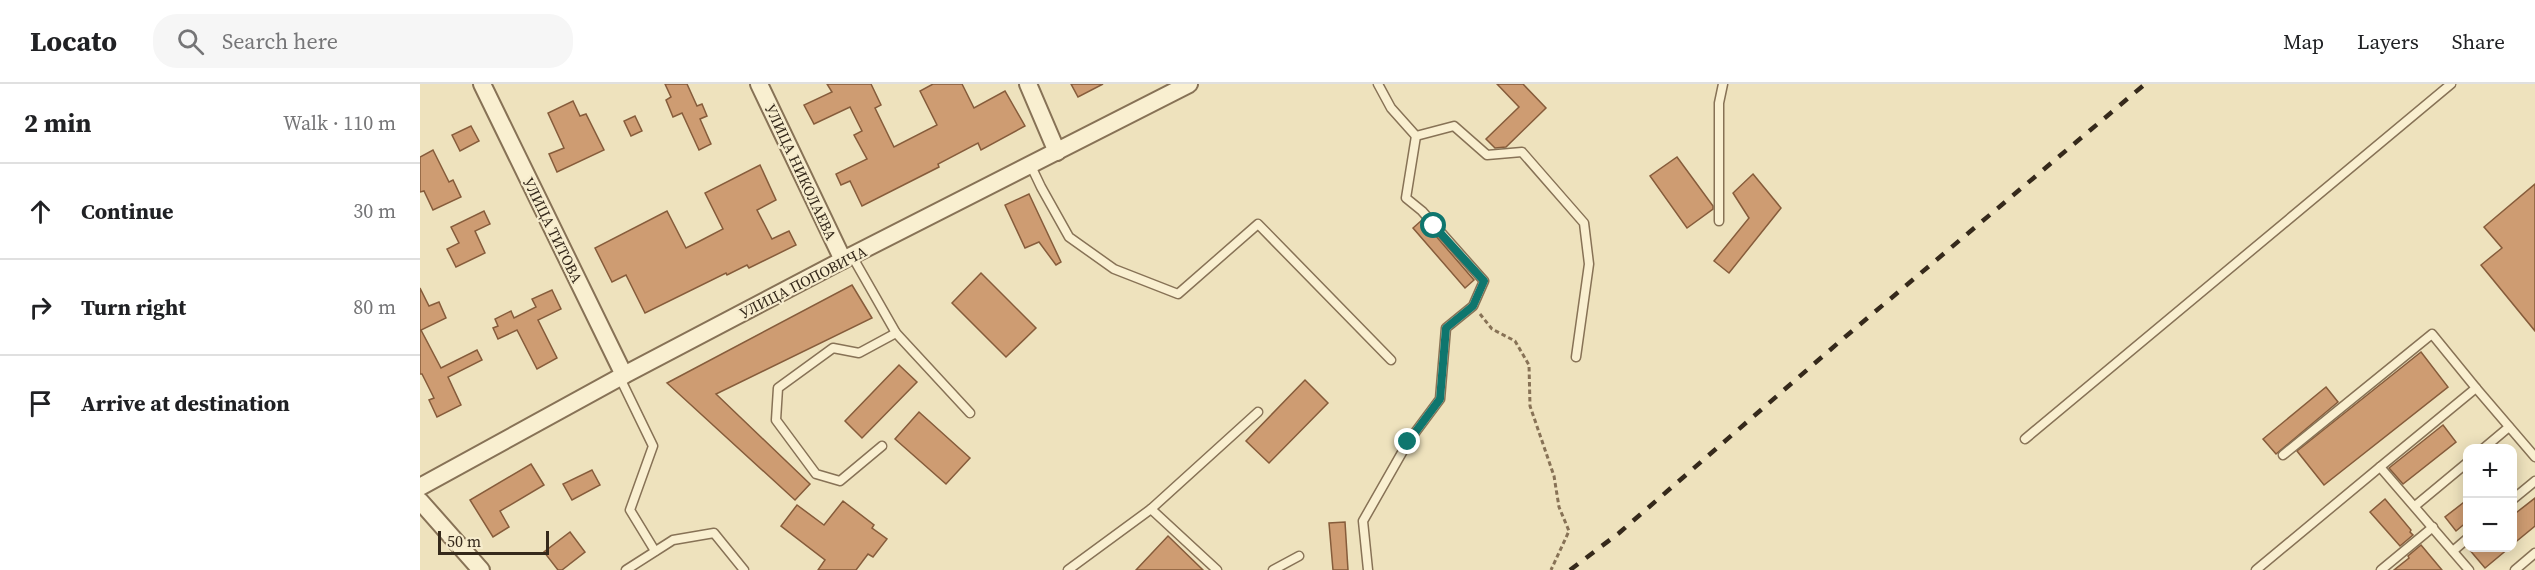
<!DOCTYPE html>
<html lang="en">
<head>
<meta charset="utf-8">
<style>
  body { margin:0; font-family:"Source Serif 4",serif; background:#f6f6f6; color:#202124 }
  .controls { position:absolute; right:18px; bottom:18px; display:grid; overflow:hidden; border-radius:12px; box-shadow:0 3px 15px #0003 }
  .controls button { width:54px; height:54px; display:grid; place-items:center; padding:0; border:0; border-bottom:2px solid #e0e0e0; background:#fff; color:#202124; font:30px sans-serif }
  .scale { position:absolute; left:18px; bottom:15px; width:111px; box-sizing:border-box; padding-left:6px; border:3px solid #35291b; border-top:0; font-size:16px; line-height:21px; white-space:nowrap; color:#35291b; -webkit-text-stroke:4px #f6eccd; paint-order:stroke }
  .stop { position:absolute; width:18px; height:18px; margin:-14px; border:4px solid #0f766e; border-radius:50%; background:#fff }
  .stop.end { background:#0f766e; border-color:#fff; box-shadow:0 2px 6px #0008 }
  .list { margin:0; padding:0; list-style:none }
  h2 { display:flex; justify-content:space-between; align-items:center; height:78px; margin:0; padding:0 24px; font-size:26px }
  h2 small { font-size:20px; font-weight:400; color:#757577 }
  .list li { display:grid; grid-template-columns:39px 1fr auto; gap:18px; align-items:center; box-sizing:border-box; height:96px; padding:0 24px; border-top:2px solid #e0e0e0 }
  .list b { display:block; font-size:22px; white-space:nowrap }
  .list em { font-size:20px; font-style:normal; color:#757577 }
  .icon { flex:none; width:33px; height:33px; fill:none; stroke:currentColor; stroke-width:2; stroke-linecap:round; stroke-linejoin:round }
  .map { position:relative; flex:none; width:2115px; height:486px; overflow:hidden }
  header { display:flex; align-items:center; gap:36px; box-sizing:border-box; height:84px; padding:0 30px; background:#fff; border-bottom:2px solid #e0e0e0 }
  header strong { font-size:28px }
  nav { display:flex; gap:33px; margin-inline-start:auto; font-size:21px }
  .search { width:420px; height:54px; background:#f6f6f6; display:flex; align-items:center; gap:15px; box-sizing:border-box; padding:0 21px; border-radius:24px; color:#757577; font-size:22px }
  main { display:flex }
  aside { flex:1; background:#fff }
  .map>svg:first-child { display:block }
  .building { fill:#ce9c72; stroke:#865c3b; stroke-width:1.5 }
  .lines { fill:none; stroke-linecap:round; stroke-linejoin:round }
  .service-casing { stroke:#877256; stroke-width:11 }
  .minor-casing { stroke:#877256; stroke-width:20 }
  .path { stroke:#877256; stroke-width:3; stroke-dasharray:4.5 3; stroke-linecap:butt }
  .service { stroke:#f9efd0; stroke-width:8 }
  .minor { stroke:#f9efd0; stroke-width:16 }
  .rail { stroke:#35291b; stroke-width:4.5; stroke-dasharray:10 10; stroke-linecap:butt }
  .route { stroke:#0f766e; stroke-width:8 }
  .labels { text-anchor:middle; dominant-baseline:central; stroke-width:4.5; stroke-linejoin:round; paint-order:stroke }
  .street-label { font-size:15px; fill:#35291b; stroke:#f6eccd }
</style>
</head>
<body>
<header>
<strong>Locato</strong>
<div class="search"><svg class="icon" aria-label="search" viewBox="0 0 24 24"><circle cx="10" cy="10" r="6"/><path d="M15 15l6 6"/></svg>Search here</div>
<nav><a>Map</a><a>Layers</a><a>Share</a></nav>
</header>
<main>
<aside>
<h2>2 min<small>Walk · 110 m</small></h2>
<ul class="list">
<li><svg class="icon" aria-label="ahead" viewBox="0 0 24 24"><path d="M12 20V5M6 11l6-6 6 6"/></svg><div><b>Continue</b></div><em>30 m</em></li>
<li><svg class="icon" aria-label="right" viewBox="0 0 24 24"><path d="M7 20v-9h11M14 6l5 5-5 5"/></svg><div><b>Turn right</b></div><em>80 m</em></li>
<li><svg class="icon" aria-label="arrive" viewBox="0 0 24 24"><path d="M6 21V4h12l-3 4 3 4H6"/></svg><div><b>Arrive at destination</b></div></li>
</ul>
</aside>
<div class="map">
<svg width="2115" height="486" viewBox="0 0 2115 486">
  <rect width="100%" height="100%" fill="#eee2bd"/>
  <g class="building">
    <path d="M 245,0 L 267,0 L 277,22 L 282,20 L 287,32 L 280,35 L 291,60 L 279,66 L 262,29 L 253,33 L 246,16 L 251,13 Z"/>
    <path d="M 407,0 L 451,0 L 461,21 L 455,24 L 474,63 L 517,41 L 500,7 L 513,0 L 542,0 L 554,24 L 585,7 L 605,42 L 561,66 L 558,59 L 518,80 L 519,83 L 442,122 L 430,97 L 421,101 L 416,90 L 447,75 L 434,51 L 442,47 L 430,23 L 394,40 L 384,21 L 412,8 Z"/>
    <path d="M 651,0 L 683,0 L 658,13 Z"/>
    <path d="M 1077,0 L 1103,0 L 1126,24 L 1086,63 L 1075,64 L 1066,55 L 1099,23 Z"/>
    <path d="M 153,17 L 160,32 L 166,30 L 184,66 L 137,88 L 129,70 L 144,64 L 128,29 Z"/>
    <path d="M 215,32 L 222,47 L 211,52 L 204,37 Z"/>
    <path d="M 51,42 L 59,57 L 40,67 L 32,51 Z"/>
    <path d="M 13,66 L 29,98 L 33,96 L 41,113 L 13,126 L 4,107 L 0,108 L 0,73 Z"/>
    <path d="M 1257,73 L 1293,122 L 1293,125 L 1267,144 L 1230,92 Z"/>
    <path d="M 340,81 L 356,116 L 337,126 L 352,155 L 369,147 L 376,161 L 329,184 L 327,181 L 307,191 L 306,189 L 225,229 L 206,191 L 192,198 L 175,164 L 247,127 L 266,164 L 278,158 L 303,145 L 285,109 Z"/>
    <path d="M 1333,90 L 1361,124 L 1309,189 L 1294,177 L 1329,134 L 1313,109 Z"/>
    <path d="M 2115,100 L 2115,247 L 2061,181 L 2082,164 L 2064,143 Z"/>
    <path d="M 609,110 L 641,178 L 636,181 L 619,158 L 605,164 L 585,121 Z"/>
    <path d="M 64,127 L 70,140 L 55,147 L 65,169 L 36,183 L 27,165 L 39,159 L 31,143 Z"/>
    <path d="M 1002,136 L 1054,196 L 1045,204 L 993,144 Z"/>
    <path d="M 561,189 L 616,244 L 586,273 L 532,219 Z"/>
    <path d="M 432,201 L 452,234 L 296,310 L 390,400 L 375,416 L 247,299 Z"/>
    <path d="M 0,204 L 9,222 L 19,218 L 26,234 L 1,246 L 21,284 L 57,266 L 62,276 L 28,293 L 41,321 L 17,333 L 9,316 L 14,314 L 2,290 L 0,290 Z"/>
    <path d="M 132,206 L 141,225 L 118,236 L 137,274 L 117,285 L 97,246 L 78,255 L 73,244 L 78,242 L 75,235 L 91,227 L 94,234 L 116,223 L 112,215 Z"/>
    <path d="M 2001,268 L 2028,303 L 1904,401 L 1877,367 Z"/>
    <path d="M 479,281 L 497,298 L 442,354 L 425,337 Z"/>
    <path d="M 885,296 L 908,319 L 849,379 L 826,357 Z"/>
    <path d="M 1906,303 L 1918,318 L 1856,370 L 1843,355 Z"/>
    <path d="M 499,328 L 550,374 L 526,400 L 475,355 Z"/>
    <path d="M 2023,341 L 2036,358 L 1983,400 L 1969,384 Z"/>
    <path d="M 111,380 L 124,401 L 80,427 L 89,443 L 73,453 L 50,416 Z"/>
    <path d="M 172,386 L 180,401 L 152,416 L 143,400 Z"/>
    <path d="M 2115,414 L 2115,442 L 2092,461 L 2092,432 Z"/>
    <path d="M 1965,415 L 1991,446 L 1990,448 L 1993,451 L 1980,462 L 1950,428 Z"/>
    <path d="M 2048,415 L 2048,437 L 2036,447 L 2025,433 Z"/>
    <path d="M 423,417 L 454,441 L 452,444 L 467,455 L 453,473 L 448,470 L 436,486 L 398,486 L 405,476 L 361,442 L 377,421 L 404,441 Z"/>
    <path d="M 925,438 L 928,486 L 913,486 L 909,439 Z"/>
    <path d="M 150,448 L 165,468 L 142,486 L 138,486 L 124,468 Z"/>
    <path d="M 748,452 L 783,486 L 716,486 Z"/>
    <path d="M 2001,461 L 2022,486 L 1974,486 L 1989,474 L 1988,472 Z"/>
    <path d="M 2048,464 L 2089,464 L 2065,484 Z"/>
  </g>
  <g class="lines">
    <defs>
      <g id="service">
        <path d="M 958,0 L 971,24 L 996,52 L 1034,42 L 1067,71 L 1102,68 L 1164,139 L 1169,180 L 1156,273"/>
        <path d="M 611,82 L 621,103 L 649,153 L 694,185 L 758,210 L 838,140 L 971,276"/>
        <path d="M 1299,137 L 1299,19 L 1303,0"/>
        <path d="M 432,172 L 476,249 L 550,329"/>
        <path d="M 200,294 L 233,362 L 210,426 L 235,467"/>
        <path d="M 1605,355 L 2031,0"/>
        <path d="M 462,362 L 420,397 L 396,390 L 356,336 L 358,304 L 413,264 L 439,269 L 476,249"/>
        <path d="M 2064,364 L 2089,343"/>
        <path d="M 1863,371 L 2012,250 L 2056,304"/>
        <path d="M 1960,383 L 2056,304 L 2115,373"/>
        <path d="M 2092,416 L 2115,397"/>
        <path d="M 1995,422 L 2048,378"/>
        <path d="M 731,425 L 838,328"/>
        <path d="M 2033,467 L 2048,454"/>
        <path d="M 206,486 L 253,456 L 294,449 L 324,486"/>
        <path d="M 648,486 L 731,425 L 797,486"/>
        <path d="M 853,486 L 879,472"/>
        <path d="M 948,486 L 943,437 L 988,358 L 1020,315 L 1026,244 L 1053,222 L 1064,197 L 1002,127 L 986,114 L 996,52"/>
        <path d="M 1836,486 L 1960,383 L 2049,486"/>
        <path d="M 1961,486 L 2013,443"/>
        <path d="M 2095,486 L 2115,469"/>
      </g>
      <g id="minor">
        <path d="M 62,0 L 204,291"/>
        <path d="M 339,0 L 423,176"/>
        <path d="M 608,0 L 637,68"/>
        <path d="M 0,403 L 204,291 L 423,176 L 769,0"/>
        <path d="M 0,417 L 61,486"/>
      </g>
    </defs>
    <use href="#service" class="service-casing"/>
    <use href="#minor" class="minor-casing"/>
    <path class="path" d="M 1060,230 L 1072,245 L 1095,257 L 1109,281 L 1110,322 L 1134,392 L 1139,423 L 1149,447 L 1131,486"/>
    <use href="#service" class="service"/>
    <use href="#minor" class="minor"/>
    <path class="rail" d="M 1150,486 L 1199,449 L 1425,253 L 1725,0"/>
  </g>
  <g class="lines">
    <path class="route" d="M 988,358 L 1020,315 L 1026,244 L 1053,222 L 1064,197 L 1014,142"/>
  </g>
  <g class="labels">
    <g class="street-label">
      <text transform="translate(381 88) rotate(65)">УЛИЦА НИКОЛАЕВА</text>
      <text transform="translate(133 146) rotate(64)">УЛИЦА ТИТОВА</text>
      <text transform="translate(383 198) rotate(-27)">УЛИЦА ПОПОВИЧА</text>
    </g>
  </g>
</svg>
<div class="controls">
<button>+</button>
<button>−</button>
</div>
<div class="scale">50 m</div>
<div class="stop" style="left:1014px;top:142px"></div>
<div class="stop end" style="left:988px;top:358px"></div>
</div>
</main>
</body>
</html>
